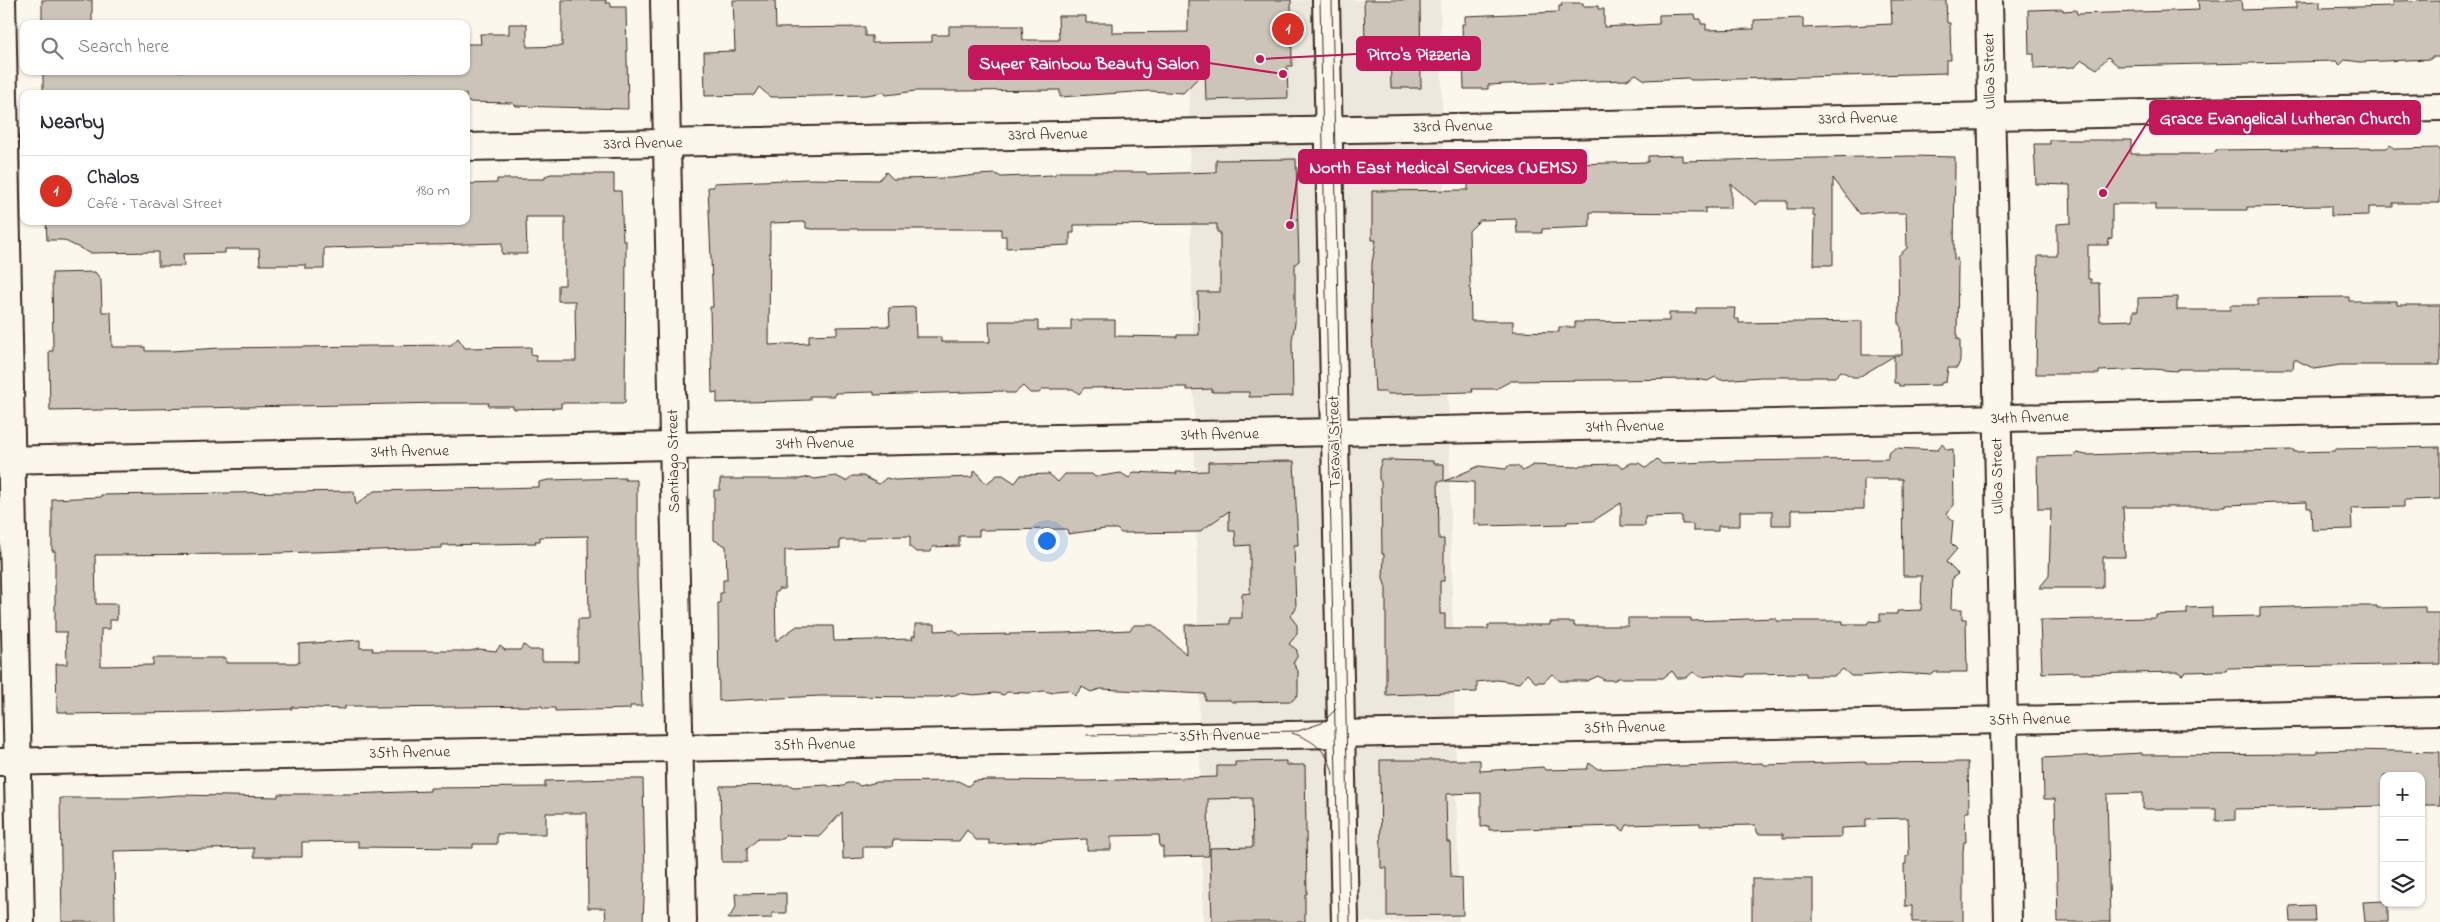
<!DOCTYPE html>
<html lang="en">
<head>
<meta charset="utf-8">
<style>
  body { margin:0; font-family:"Indie Flower",sans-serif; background:#f2f2f3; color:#2b2b33 }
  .controls { position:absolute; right:15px; bottom:15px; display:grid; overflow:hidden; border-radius:10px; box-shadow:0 1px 4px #0004 }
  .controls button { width:45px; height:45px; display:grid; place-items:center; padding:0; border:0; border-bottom:1px solid #e1e1e2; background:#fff; color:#2b2b33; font:25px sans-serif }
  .you { position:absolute; left:1046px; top:540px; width:18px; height:18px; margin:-12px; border:4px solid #fff; border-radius:50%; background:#1a73e8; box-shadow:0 0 0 8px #1a73e833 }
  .badge { display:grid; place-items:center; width:32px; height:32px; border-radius:50%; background:#d93025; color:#fff; font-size:16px; font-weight:700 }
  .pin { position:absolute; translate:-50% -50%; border:2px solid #fff; box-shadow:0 1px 5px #0006 }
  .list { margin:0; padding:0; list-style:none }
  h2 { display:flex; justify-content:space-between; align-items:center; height:65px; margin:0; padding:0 20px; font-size:21px }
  h2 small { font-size:16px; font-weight:400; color:#7c7c81 }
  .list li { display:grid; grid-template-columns:32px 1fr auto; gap:15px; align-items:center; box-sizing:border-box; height:70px; padding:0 20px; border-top:1px solid #e1e1e2 }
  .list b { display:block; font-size:19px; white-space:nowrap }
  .list p { margin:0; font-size:16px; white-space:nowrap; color:#7c7c81 }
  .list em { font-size:16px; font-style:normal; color:#7c7c81 }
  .icon { flex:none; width:28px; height:28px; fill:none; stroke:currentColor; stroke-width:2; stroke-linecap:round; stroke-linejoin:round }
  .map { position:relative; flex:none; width:2440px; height:922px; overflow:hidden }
  .search { position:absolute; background:#fff; box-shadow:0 1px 4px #0004; left:20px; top:20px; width:450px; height:55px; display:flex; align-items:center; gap:12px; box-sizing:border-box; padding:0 18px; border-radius:10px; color:#7c7c81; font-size:19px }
  .panel { position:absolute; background:#fff; box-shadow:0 1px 4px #0004; left:20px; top:90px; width:450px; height:135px; border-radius:10px }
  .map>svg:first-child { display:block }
  .built { fill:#ede8dd }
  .building { fill:#ccc4b9; stroke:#3b2a1e; fill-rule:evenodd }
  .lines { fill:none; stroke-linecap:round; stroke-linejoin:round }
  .minor-casing { stroke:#3b2a1e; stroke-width:30 }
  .minor { stroke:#fbf7ec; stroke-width:26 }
  .tram { stroke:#3b2a1e; stroke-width:1 }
  .labels { text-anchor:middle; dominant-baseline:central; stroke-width:4; stroke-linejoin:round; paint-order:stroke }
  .street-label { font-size:16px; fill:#3b2a1e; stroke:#fbf7ec }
  .leader { fill:none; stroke:#c2185b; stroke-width:2 }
  .callout-dot { fill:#c2185b; stroke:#fbf7ec; stroke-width:2 }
  .callout { fill:#c2185b; stroke:#c2185b; stroke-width:2 }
  .callout-label { font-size:18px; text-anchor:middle; font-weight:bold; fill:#fff }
</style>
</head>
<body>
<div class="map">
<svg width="2440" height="922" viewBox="0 0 2440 922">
  <rect width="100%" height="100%" fill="#fbf7ec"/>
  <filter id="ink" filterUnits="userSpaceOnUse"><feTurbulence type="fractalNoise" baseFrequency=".02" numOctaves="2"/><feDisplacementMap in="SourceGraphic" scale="10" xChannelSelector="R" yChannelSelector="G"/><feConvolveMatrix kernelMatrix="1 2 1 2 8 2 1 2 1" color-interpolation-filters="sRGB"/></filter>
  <g filter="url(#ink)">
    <path class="built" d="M 1187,0 L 1440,0 L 1459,922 L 1203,922 Z"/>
    <g class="building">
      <rect x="42" y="0" width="50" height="24"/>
      <path d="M 562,0 L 606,0 L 606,3 L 611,3 L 611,7 L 626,7 L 628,109 L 516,106 L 512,103 L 466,102 L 466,94 L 43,94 L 43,71 L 466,71 L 466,44 L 481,44 L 480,34 L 509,34 L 509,24 L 527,24 L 527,47 L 562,46 Z"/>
      <path d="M 733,0 L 775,0 L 776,28 L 865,27 L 865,36 L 872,36 L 872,43 L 932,42 L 932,35 L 949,35 L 949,26 L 1022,26 L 1023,40 L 1059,40 L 1058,16 L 1086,16 L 1086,23 L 1112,23 L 1112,33 L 1188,32 L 1188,0 L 1291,0 L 1292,66 L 1287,66 L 1288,98 L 1206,100 L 1205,71 L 1183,93 L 1150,91 L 1060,97 L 1060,90 L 960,91 L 915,91 L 895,94 L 886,95 L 884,92 L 867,95 L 770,97 L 759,87 L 754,95 L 705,96 L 704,52 L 735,51 Z"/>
      <path d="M 1364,0 L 1420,0 L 1421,88 L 1391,88 L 1390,40 L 1365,41 Z"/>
      <path d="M 1891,0 L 1946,0 L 1947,23 L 1950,23 L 1951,60 L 1946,60 L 1946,73 L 1700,80 L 1691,80 L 1688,78 L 1645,80 L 1636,74 L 1627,80 L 1507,84 L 1488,85 L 1488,89 L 1464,89 L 1462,24 L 1465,24 L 1465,16 L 1559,12 L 1559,6 L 1562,6 L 1561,3 L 1583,3 L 1583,6 L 1598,6 L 1598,9 L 1604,9 L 1604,27 L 1659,24 L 1659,15 L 1695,14 L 1696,19 L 1701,19 L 1701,24 L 1706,24 L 1706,30 L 1754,29 L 1754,20 L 1803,18 L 1803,28 L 1892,24 Z"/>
      <path d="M 2198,0 L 2241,0 L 2242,10 L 2296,8 L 2296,2 L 2320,1 L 2320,8 L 2393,6 L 2393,1 L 2440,0 L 2440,57 L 2431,57 L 2431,59 L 2360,62 L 2345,60 L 2340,65 L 2336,61 L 2118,66 L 2108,57 L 2097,69 L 2082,60 L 2075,67 L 2034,69 L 2034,54 L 2029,54 L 2028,10 L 2063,9 L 2063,11 L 2076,10 L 2077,14 L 2199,10 Z"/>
      <path d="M 2050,140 L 2131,140 L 2131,154 L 2213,154 L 2216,150 L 2387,148 L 2390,145 L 2395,149 L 2440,148 L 2440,203 L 2393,203 L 2393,207 L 2369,207 L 2369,215 L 2331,216 L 2331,206 L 2247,207 L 2247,210 L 2155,210 L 2155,204 L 2112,204 L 2112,238 L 2109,239 L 2108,245 L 2088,245 L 2088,279 L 2091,279 L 2091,283 L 2099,283 L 2100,321 L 2133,320 L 2133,311 L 2138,311 L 2138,298 L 2177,297 L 2177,310 L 2230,310 L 2230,305 L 2258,305 L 2258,298 L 2349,297 L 2349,301 L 2397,301 L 2397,305 L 2440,305 L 2440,365 L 2340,365 L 2315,369 L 2294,359 L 2293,369 L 2179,369 L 2176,371 L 2153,369 L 2099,371 L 2099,374 L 2036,374 L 2038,256 L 2057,256 L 2057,224 L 2071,223 L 2070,185 L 2036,184 L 2034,144 L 2050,144 Z"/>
      <path d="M 1682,155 L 1682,161 L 1912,156 L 1955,157 L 1954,259 L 1957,258 L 1958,263 L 1957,339 L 1960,339 L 1960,361 L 1957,368 L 1948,368 L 1946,382 L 1941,383 L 1941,385 L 1899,386 L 1898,383 L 1894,383 L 1894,356 L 1859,377 L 1853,377 L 1841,371 L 1835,377 L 1761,377 L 1721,380 L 1715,377 L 1708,381 L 1694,379 L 1511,381 L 1496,389 L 1472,389 L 1473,392 L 1387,394 L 1387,392 L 1375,392 L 1371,313 L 1372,263 L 1376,240 L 1372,240 L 1372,191 L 1468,190 L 1468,179 L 1472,179 L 1472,170 L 1479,163 L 1500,166 L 1648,162 L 1648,156 ZM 1833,178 L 1860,214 L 1882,211 L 1886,213 L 1906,213 L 1907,248 L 1898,256 L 1899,325 L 1901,327 L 1902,355 L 1862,355 L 1862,321 L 1739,323 L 1739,319 L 1734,319 L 1735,308 L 1696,308 L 1696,313 L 1669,313 L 1669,321 L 1575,322 L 1575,327 L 1559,327 L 1559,332 L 1513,331 L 1513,321 L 1471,321 L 1469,231 L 1480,220 L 1516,219 L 1517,233 L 1542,233 L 1542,229 L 1590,227 L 1590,212 L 1705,213 L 1705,208 L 1731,208 L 1731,184 L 1756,205 L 1760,201 L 1787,201 L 1787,209 L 1813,209 L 1813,216 L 1815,216 L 1814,265 L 1833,265 Z"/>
      <path d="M 1296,159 L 1299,261 L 1295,264 L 1295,323 L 1292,340 L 1293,396 L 1249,397 L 1249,392 L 1212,392 L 1212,389 L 1187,390 L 1187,387 L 1174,387 L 1084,388 L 1079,394 L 1073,389 L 1043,389 L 1039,393 L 1030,393 L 1023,386 L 1015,393 L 1006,393 L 1003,391 L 874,395 L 874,392 L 835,393 L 835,396 L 810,396 L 810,400 L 717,403 L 717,392 L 712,393 L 710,307 L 713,307 L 708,187 L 714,187 L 714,183 L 809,179 L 879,180 L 886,172 L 893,179 L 952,178 L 976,175 L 996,174 L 1001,177 L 1054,175 L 1058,172 L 1146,172 L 1147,174 L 1216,172 L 1216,160 ZM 806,222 L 806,228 L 812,229 L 1001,229 L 1001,236 L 1006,236 L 1006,248 L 1070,245 L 1070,233 L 1074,233 L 1074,225 L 1217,224 L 1217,232 L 1220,232 L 1220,292 L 1198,292 L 1199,335 L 1177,335 L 1177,337 L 1115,336 L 1115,320 L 1071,320 L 1071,330 L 1038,330 L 1038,321 L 989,321 L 990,342 L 941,342 L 941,337 L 916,337 L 915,307 L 889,308 L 890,326 L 837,327 L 837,334 L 809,335 L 809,343 L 769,345 L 770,223 Z"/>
      <path d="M 551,174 L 614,174 L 614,191 L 621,191 L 623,241 L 626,241 L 625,403 L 561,403 L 561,408 L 513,409 L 513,406 L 488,406 L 489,403 L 443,403 L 50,411 L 49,351 L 53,351 L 52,273 L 95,272 L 101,280 L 102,312 L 111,312 L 112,347 L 145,347 L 145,351 L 171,351 L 220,348 L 451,345 L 458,338 L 465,348 L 531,347 L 531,354 L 536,355 L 536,361 L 576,361 L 575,301 L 558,301 L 558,285 L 565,285 L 565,217 L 526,217 L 527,254 L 502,254 L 502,243 L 324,248 L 324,269 L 306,269 L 306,265 L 260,265 L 259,249 L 225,249 L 225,253 L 183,254 L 184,266 L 158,266 L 158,252 L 90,253 L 63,240 L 47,240 L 46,221 L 466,221 L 466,184 L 497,183 L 497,179 L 545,179 L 545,176 Z"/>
      <path d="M 1942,444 L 1947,450 L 1953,449 L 1954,505 L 1946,514 L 1953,520 L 1951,543 L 1957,549 L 1946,562 L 1958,574 L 1952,578 L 1951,609 L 1962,609 L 1962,619 L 1966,619 L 1967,672 L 1935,672 L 1931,675 L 1899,673 L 1860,676 L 1851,676 L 1843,669 L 1835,676 L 1806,676 L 1806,673 L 1746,674 L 1744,677 L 1721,675 L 1700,677 L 1693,672 L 1686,678 L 1677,678 L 1672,671 L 1663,678 L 1618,678 L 1615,680 L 1604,680 L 1598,676 L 1587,681 L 1560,681 L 1552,674 L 1544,682 L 1535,682 L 1527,674 L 1519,683 L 1497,680 L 1477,682 L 1477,692 L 1386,695 L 1386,588 L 1383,578 L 1384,554 L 1382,554 L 1381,482 L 1379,479 L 1379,469 L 1382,460 L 1433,461 L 1433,464 L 1444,464 L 1444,481 L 1438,481 L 1439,539 L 1444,539 L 1444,581 L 1440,581 L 1440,614 L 1445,614 L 1445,629 L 1488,629 L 1488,625 L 1550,625 L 1550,622 L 1574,622 L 1574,626 L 1628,626 L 1628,618 L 1691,618 L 1691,621 L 1776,618 L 1776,621 L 1843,621 L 1843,624 L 1867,624 L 1869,621 L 1880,622 L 1880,614 L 1897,614 L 1897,611 L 1921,610 L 1922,576 L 1903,576 L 1902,479 L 1864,479 L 1864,509 L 1791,510 L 1791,525 L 1772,525 L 1772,511 L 1740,511 L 1740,526 L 1718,526 L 1718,531 L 1693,531 L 1693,524 L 1682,524 L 1682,516 L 1645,517 L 1645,526 L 1621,526 L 1621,503 L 1593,521 L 1567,522 L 1567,524 L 1480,526 L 1480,524 L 1474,524 L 1474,482 L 1445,481 L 1479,466 L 1506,469 L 1508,466 L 1517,466 L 1523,471 L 1533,465 L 1577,467 L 1581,465 L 1617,464 L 1622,468 L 1631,463 L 1639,463 L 1646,468 L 1657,459 L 1662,464 L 1730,461 L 1888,459 L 1888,454 L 1895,448 L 1938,450 Z"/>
      <path d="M 2440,447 L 2440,499 L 2404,500 L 2404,507 L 2351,508 L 2352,529 L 2312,530 L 2311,508 L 2307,508 L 2307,502 L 2226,505 L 2226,507 L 2123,507 L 2125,557 L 2103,557 L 2103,588 L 2039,588 L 2049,576 L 2051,509 L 2038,509 L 2037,457 L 2073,456 L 2077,453 L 2086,455 L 2170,452 L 2294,450 L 2294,452 L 2335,451 L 2335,449 Z"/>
      <path d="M 1294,461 L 1298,545 L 1294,545 L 1296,609 L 1290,616 L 1297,625 L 1297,634 L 1289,644 L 1297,650 L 1297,657 L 1293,663 L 1298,671 L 1298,694 L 1292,701 L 1232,702 L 1230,700 L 1205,700 L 1205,694 L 1100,689 L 1091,692 L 1082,687 L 1075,696 L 1069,690 L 1055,691 L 1053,693 L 1044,691 L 1028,693 L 1007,692 L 1004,695 L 995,693 L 974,695 L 959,693 L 955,695 L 938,697 L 820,696 L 719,701 L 718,603 L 720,603 L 720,593 L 723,593 L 723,580 L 727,580 L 726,546 L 714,540 L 714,490 L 720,490 L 720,479 L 800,479 L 810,477 L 814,479 L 836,476 L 846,481 L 852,476 L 863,476 L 879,484 L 886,478 L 895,480 L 972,477 L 975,470 L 986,484 L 997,475 L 1003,475 L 1015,483 L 1021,475 L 1049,474 L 1058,482 L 1065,474 L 1092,474 L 1095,477 L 1121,473 L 1129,478 L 1134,472 L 1177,474 L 1176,472 L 1208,471 L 1208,462 ZM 1229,511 L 1229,531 L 1235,531 L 1236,546 L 1250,545 L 1250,593 L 1242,594 L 1242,618 L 1230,618 L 1230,624 L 1185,625 L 1186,654 L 1153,625 L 1134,625 L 1130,630 L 1063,633 L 960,635 L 954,630 L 935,631 L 935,624 L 915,624 L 915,636 L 912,636 L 913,639 L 834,641 L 833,626 L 797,626 L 776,641 L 775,592 L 778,592 L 778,589 L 785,589 L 785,550 L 840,548 L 840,540 L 863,540 L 867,537 L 910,536 L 910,547 L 916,552 L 931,552 L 932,547 L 959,546 L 959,536 L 979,536 L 979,530 L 1067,529 L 1068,534 L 1105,529 L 1117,529 L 1121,533 L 1199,532 Z"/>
      <path d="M 625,478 L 625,480 L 637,480 L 637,579 L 642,706 L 630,706 L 630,709 L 592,710 L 555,711 L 555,708 L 543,708 L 542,706 L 376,708 L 376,706 L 345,706 L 345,709 L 292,707 L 292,709 L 203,712 L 67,714 L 67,712 L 57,712 L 56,664 L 67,664 L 66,632 L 55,632 L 55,551 L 52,551 L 52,499 L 101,497 L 101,495 L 354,491 L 356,505 L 374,491 L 539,487 L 539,482 L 549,480 ZM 588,536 L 589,619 L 578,619 L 578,661 L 542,661 L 542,650 L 530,650 L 524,645 L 520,650 L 505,650 L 500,646 L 496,651 L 479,649 L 470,651 L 372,651 L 373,648 L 360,648 L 360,640 L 299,644 L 299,663 L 226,663 L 226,658 L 153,658 L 153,665 L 101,666 L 101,629 L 110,629 L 110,620 L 117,620 L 117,604 L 96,604 L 95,555 L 247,554 L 442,548 L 442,545 L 536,543 L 535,541 L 540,541 L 540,537 Z"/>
      <path d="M 2326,606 L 2377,606 L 2377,608 L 2425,607 L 2425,613 L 2440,613 L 2440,664 L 2227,668 L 2226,671 L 2186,672 L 2182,675 L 2178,672 L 2081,674 L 2078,672 L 2042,673 L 2040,620 L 2156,618 L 2156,615 L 2187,614 L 2187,608 L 2212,607 L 2212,617 L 2260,616 L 2260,608 Z"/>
      <path d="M 2352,750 L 2440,752 L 2440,805 L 2421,805 L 2421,776 L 2384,776 L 2384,806 L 2235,809 L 2235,820 L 2216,821 L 2216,809 L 2143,809 L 2143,793 L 2107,794 L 2110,922 L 2058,922 L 2055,799 L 2044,799 L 2043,758 L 2142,753 L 2142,755 L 2317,754 L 2317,751 Z"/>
      <path d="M 1380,760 L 1480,760 L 1480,771 L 1543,767 L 1545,770 L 1587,769 L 1589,763 L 1598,769 L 1762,763 L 1765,765 L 1865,762 L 1866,763 L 1968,762 L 1969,812 L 1965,812 L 1966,842 L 1964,842 L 1963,852 L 1963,922 L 1912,922 L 1912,906 L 1905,906 L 1904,864 L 1906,864 L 1906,856 L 1909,856 L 1908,818 L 1866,819 L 1866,827 L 1841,828 L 1841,837 L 1783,838 L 1783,834 L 1758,834 L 1755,825 L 1700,826 L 1700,823 L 1627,825 L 1624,831 L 1617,826 L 1489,830 L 1489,826 L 1481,827 L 1481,793 L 1446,794 L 1447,842 L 1450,842 L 1451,877 L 1462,878 L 1463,915 L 1387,916 L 1387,868 L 1381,868 Z"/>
      <path d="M 1286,761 L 1286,765 L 1305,765 L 1307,894 L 1305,894 L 1305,922 L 1212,922 L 1210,848 L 1253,847 L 1252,798 L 1208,799 L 1209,856 L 1163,857 L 1163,847 L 1160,847 L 1159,835 L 1111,836 L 1111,850 L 1087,850 L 1087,839 L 989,844 L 989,840 L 976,840 L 967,830 L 959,841 L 893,840 L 892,847 L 863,847 L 863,858 L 843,859 L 842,812 L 820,836 L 786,835 L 782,839 L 758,839 L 747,849 L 747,862 L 722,862 L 720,786 L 790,785 L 793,787 L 827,785 L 831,787 L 844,786 L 847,783 L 856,783 L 860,786 L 877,782 L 958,781 L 968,786 L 974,781 L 988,780 L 1086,781 L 1183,778 L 1217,777 L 1217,766 L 1235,766 L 1235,762 Z"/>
      <path d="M 612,779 L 643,779 L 645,876 L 643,922 L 606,922 L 605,908 L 588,908 L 587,813 L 546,813 L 546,834 L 497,834 L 497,844 L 473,844 L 473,848 L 358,847 L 358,841 L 302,842 L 302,857 L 254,857 L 254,848 L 114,851 L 115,922 L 62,922 L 60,798 L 136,798 L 180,795 L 278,797 L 278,794 L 351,794 L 430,791 L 430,788 L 545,787 L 545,781 Z"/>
      <rect x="1752" y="879" width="61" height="43"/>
      <path d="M 786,893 L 786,913 L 772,913 L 772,918 L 728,919 L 736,907 L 735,894 Z"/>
      <path d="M 2384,901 L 2384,903 L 2388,903 L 2388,922 L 2365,922 L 2363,902 Z"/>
      <path d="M 2314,905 L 2315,922 L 2291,922 L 2290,906 Z"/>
    </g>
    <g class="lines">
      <defs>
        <g id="minor">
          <path d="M 2,0 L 21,922"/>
          <path d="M 664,0 L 683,922"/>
          <path d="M 1326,0 L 1345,922"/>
          <path d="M 1989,0 L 2008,922"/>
          <path d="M 466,147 L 2440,107"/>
          <path d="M 0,460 L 2440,409"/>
          <path d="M 0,762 L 2440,711"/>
        </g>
      </defs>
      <use href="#minor" class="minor-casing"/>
      <use href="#minor" class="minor"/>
      <g class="tram">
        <path d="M 1320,0 L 1339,922"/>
        <path d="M 1332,0 L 1350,922"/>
        <path d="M 1292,733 C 1312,739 1330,752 1333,775"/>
        <path d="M 1087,735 L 1298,731 L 1322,723 L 1337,708"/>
      </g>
    </g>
  </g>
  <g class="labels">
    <g class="street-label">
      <text transform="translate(1990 71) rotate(-91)">Ulloa Street</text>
      <text transform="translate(1858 119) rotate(-1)">33rd Avenue</text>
      <text transform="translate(1453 127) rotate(-1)">33rd Avenue</text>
      <text transform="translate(1048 135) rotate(-1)">33rd Avenue</text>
      <text transform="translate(643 144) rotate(-1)">33rd Avenue</text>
      <text transform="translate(2030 418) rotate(-2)">34th Avenue</text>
      <text transform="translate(1625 427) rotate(-1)">34th Avenue</text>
      <text transform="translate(1220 435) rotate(-1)">34th Avenue</text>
      <text transform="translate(1335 442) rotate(-91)">Taraval Street</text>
      <text transform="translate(815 444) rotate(-1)">34th Avenue</text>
      <text transform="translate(410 452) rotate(-1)">34th Avenue</text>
      <text transform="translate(674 461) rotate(-91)">Santiago Street</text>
      <text transform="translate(1998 476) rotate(-91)">Ulloa Street</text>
      <text transform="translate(2030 720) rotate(-1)">35th Avenue</text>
      <text transform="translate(1625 728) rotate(-1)">35th Avenue</text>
      <text transform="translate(1220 736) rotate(-1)">35th Avenue</text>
      <text transform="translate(815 745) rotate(-1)">35th Avenue</text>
      <text transform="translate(410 753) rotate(-1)">35th Avenue</text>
    </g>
  </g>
  <path class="leader" d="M1260 59L1357 54M1283 74L1209 63M2103 193L2150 118M1290 225L1299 167"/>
  <g class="callout-dot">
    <circle cx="1260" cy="59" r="5"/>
    <circle cx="1283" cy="74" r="5"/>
    <circle cx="2103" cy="193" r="5"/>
    <circle cx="1290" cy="225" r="5"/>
  </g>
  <g class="callout">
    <rect x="1357" y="37" width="123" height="33" rx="5"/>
    <rect x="969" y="46" width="240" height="33" rx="5"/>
    <rect x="2150" y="101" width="270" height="33" rx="5"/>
    <rect x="1299" y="150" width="287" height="33" rx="5"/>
  </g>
  <g class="callout-label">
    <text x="1419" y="60">Pirro's Pizzeria</text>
    <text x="1089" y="69">Super Rainbow Beauty Salon</text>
    <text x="2285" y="124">Grace Evangelical Lutheran Church</text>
    <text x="1443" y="173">North East Medical Services (NEMS)</text>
  </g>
</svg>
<div class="controls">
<button>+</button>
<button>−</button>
<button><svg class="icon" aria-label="layers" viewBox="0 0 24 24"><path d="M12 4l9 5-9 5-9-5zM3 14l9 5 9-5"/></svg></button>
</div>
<div class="you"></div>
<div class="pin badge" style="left:1288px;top:29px">1</div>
<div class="search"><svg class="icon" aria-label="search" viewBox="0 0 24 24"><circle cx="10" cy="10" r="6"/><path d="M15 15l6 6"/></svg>Search here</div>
<section class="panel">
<h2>Nearby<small></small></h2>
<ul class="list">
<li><span class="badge">1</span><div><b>Chalos</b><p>Café · Taraval Street</p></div><em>180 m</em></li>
</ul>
</section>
</div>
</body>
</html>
